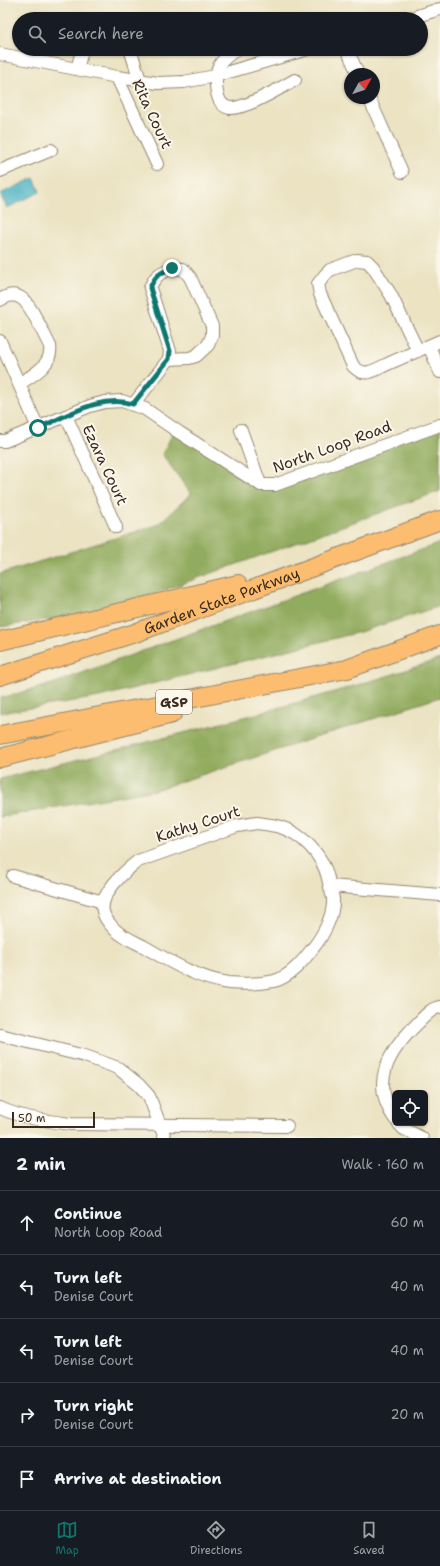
<!DOCTYPE html>
<html lang="en">
<head>
<meta charset="utf-8">
<style>
  body { margin:0; font-family:"Shantell Sans",sans-serif; background:#20242c; color:#f1f3f6 }
  .controls { position:absolute; right:12px; bottom:12px; display:grid; overflow:hidden; border-radius:6px; box-shadow:0 1px 3px #0004 }
  .controls button { width:36px; height:36px; display:grid; place-items:center; padding:0; border:0; border-bottom:1px solid #363941; background:#171b24; color:#f1f3f6; font:20px sans-serif }
  .compass { position:absolute; left:344px; top:68px; width:36px; height:36px; border-radius:50%; background:#171b24; box-shadow:0 1px 3px #0004; rotate:50deg }
  .scale { position:absolute; left:12px; bottom:10px; width:83px; box-sizing:border-box; padding-left:4px; border:2px solid #3b2a1e; border-top:0; font-size:11px; line-height:14px; white-space:nowrap; color:#3b2a1e; -webkit-text-stroke:3px #fbf7ec; paint-order:stroke }
  .stop { position:absolute; width:12px; height:12px; margin:-9px; border:3px solid #0f766e; border-radius:50%; background:#fff }
  .stop.end { background:#0f766e; border-color:#fff; box-shadow:0 1px 4px #0008 }
  .list { margin:0; padding:0; list-style:none }
  h2 { display:flex; justify-content:space-between; align-items:center; height:52px; margin:0; padding:0 16px; font-size:17px }
  h2 small { font-size:13px; font-weight:400; color:#9ea1a6 }
  .list li { display:grid; grid-template-columns:26px 1fr auto; gap:12px; align-items:center; box-sizing:border-box; height:64px; padding:0 16px; border-top:1px solid #363941 }
  .list b { display:block; font-size:15px; white-space:nowrap }
  .list p { margin:0; font-size:13px; white-space:nowrap; color:#9ea1a6 }
  .list em { font-size:13px; font-style:normal; color:#9ea1a6 }
  .icon { flex:none; width:22px; height:22px; fill:none; stroke:currentColor; stroke-width:2; stroke-linecap:round; stroke-linejoin:round }
  .map { position:relative; flex:none; width:440px; height:1138px; overflow:hidden }
  .search { position:absolute; background:#171b24; box-shadow:0 1px 3px #0004; left:12px; right:12px; top:12px; height:44px; display:flex; align-items:center; gap:10px; box-sizing:border-box; padding:0 14px; border-radius:22px; color:#9ea1a6; font-size:15px }
  .sheet { height:372px; background:#171b24 }
  nav { display:flex; justify-content:space-around; align-items:center; box-sizing:border-box; height:56px; border-top:1px solid #363941; background:#171b24; font-size:11px; color:#9ea1a6 }
  nav a { display:grid; justify-items:center; gap:2px }
  nav .on { color:#0f766e }
  .map>svg:first-child { display:block }
  .forest { fill:#92ac5e; stroke:#666b3e }
  .water { fill:#46b2c3; stroke:#406e70 }
  .lines { fill:none; stroke-linecap:round; stroke-linejoin:round }
  .minor-casing { stroke:#938670; stroke-width:14 }
  .highway-casing { stroke:#938670; stroke-width:20 }
  .minor { stroke:#fff; stroke-width:12 }
  .highway { stroke:#fcbd6f; stroke-width:18 }
  .route { stroke:#0f766e; stroke-width:5 }
  .labels { text-anchor:middle; dominant-baseline:central; stroke-width:4; stroke-linejoin:round; paint-order:stroke }
  .shield { fill:#fbf7ec; stroke:#75685c; stroke-width:1 }
  .shield-label { font-size:14px; font-weight:bold; fill:#3b2a1e }
  .street-label { font-size:15px; fill:#3b2a1e; stroke:#fbf7ec }
</style>
</head>
<body>
<div class="map">
<svg width="440" height="1138" viewBox="0 0 440 1138">
  <rect width="100%" height="100%" fill="#fbf7ec"/>
  <filter id="ink" filterUnits="userSpaceOnUse"><feTurbulence type="fractalNoise" baseFrequency=".025" numOctaves="2"/><feDisplacementMap in="SourceGraphic" scale="8" xChannelSelector="R" yChannelSelector="G"/><feConvolveMatrix kernelMatrix="1 2 1 2 8 2 1 2 1" color-interpolation-filters="sRGB"/></filter>
  <filter id="wash" filterUnits="userSpaceOnUse"><feTurbulence type="fractalNoise" baseFrequency=".012" numOctaves="4" result="noise"/><feDisplacementMap in="SourceGraphic" scale="16" xChannelSelector="R" yChannelSelector="G"/><feGaussianBlur stdDeviation="0.9" result="paint"/><feColorMatrix in="noise" values="0 0 0 0 0 0 0 0 0 0 0 0 0 0 0 0 0 1.4 0 .05"/><feComposite in="paint" operator="in"/></filter>
  <g filter="url(#wash)">
    <rect width="100%" height="100%" fill="#ebe3c2"/>
    <g class="forest">
      <path d="M 440,425 L 440,491 L 109,610 L 0,627 L 0,574 L 157,525 L 191,494 L 162,454 L 174,431 L 269,487 Z"/>
      <path d="M 440,543 L 440,606 L 360,632 L 99,697 L 0,713 L 0,698 L 46,686 Z"/>
      <path d="M 440,659 L 440,697 L 155,790 L 0,817 L 0,779 C 147,742 296,707 440,659 Z"/>
    </g>
    <path class="water" d="M 34,178 L 40,192 L 7,208 L 0,194 Z"/>
  </g>
  <g filter="url(#ink)">
    <g class="lines">
      <defs>
        <g id="minor">
          <path d="M 407,19 L 440,9"/>
          <path d="M 130,49 L 140,80"/>
          <path d="M 237,49 C 231,53 222,60 219,66 C 214,77 214,106 230,108 C 246,109 280,88 295,80"/>
          <path d="M 347,49 L 358,74"/>
          <path d="M 0,54 L 117,77 L 158,83 L 184,82 L 215,76 L 308,49"/>
          <path d="M 77,69 L 82,51 L 84,49"/>
          <path d="M 117,77 L 157,164"/>
          <path d="M 369,98 L 402,172"/>
          <path d="M 0,171 L 51,150"/>
          <path d="M 172,268 L 183,269 L 190,277 L 212,326 L 212,336 L 208,345 L 196,356 L 189,358 L 169,359 L 170,351 L 150,288 C 155,275 160,273 172,268 Z"/>
          <path d="M 0,300 C 6,296 14,293 21,298 C 31,304 44,335 50,346 C 53,365 33,375 19,384 L 0,341"/>
          <path d="M 429,346 L 440,372"/>
          <path d="M 418,351 L 391,295 L 373,267 L 367,261 L 357,260 L 330,270 L 325,275 L 318,284 L 320,294 L 353,366 C 357,370 363,374 369,372 C 377,370 385,365 392,362 C 408,355 424,348 440,341"/>
          <path d="M 19,384 L 38,428"/>
          <path d="M 133,405 L 169,359"/>
          <path d="M 66,416 L 116,527"/>
          <path d="M 241,430 L 259,481 L 261,485"/>
          <path d="M 0,441 L 5,441 L 90,406 L 105,402 L 122,401 L 145,409 L 180,433 L 261,485 L 275,485 L 440,425"/>
          <path d="M 257,823 C 264,824 273,825 280,827 C 302,833 323,856 328,878 C 329,885 332,892 333,899 C 334,915 323,936 313,948 C 303,961 290,977 274,981 C 260,984 243,984 229,983 C 198,979 169,961 143,946 C 135,942 126,938 119,933 C 113,929 104,918 103,911 C 99,894 126,870 138,861 L 237,826 Z"/>
          <path d="M 13,876 L 103,902"/>
          <path d="M 330,886 L 440,895"/>
          <path d="M 0,1035 L 85,1056 L 118,1068 L 139,1085 L 149,1096 L 165,1138"/>
          <path d="M 0,1108 C 22,1118 47,1121 71,1124 L 287,1126"/>
          <path d="M 395,1119 C 369,1082 389,1051 418,1023 C 424,1017 431,1008 440,1007"/>
          <path d="M 398,1123 L 404,1129 L 422,1138"/>
        </g>
        <g id="highway">
          <path d="M 0,641 L 238,584"/>
          <path id="s1" d="M 0,676 L 135,633 L 440,520"/>
          <path d="M 0,735 L 347,669 L 440,635"/>
          <path d="M 0,758 L 172,714"/>
        </g>
      </defs>
      <use href="#minor" class="minor-casing"/>
      <use href="#highway" class="highway-casing"/>
      <use href="#minor" class="minor"/>
      <use href="#highway" class="highway"/>
    </g>
  </g>
  <g class="lines" filter="url(#ink)">
    <path class="route" d="M 38,428 C 68,416 100,394 133,404 L 169,359 L 170,351 L 150,288 C 155,275 160,273 172,268"/>
  </g>
  <g class="labels">
    <rect class="shield" x="156" y="690" width="36" height="24" rx="3"/>
    <g class="shield-label">
      <text x="174" y="702">GSP</text>
    </g>
    <g class="street-label">
      <text transform="translate(152 114) rotate(65)">Rita Court</text>
      <text transform="translate(332 447) rotate(-20)">North Loop Road</text>
      <text transform="translate(105 465) rotate(65)">Ezara Court</text>
      <text stroke="none"><textPath href="#s1" startOffset="234">Garden State Parkway</textPath></text>
      <text transform="translate(198 824) rotate(-18)">Kathy Court</text>
    </g>
  </g>
</svg>
<div class="controls">
<button><svg class="icon" aria-label="locate" viewBox="0 0 24 24"><circle cx="12" cy="12" r="6"/><path d="M12 2v4M12 18v4M2 12h4M18 12h4"/></svg></button>
</div>
<svg class="compass" viewBox="-18 -18 36 36"><path d="M0-13l5 13h-10z" fill="#e53935"/><path d="M0 13l5-13h-10z" fill="#9ea1a6"/></svg>
<div class="scale">50 m</div>
<div class="stop" style="left:38px;top:428px"></div>
<div class="stop end" style="left:172px;top:268px"></div>
<div class="search"><svg class="icon" aria-label="search" viewBox="0 0 24 24"><circle cx="10" cy="10" r="6"/><path d="M15 15l6 6"/></svg>Search here</div>
</div>
<section class="sheet">
<h2>2 min<small>Walk · 160 m</small></h2>
<ul class="list">
<li><svg class="icon" aria-label="ahead" viewBox="0 0 24 24"><path d="M12 20V5M6 11l6-6 6 6"/></svg><div><b>Continue</b><p>North Loop Road</p></div><em>60 m</em></li>
<li><svg class="icon" aria-label="left" viewBox="0 0 24 24"><path d="M17 20v-9H6M10 6l-5 5 5 5"/></svg><div><b>Turn left</b><p>Denise Court</p></div><em>40 m</em></li>
<li><svg class="icon" aria-label="left" viewBox="0 0 24 24"><path d="M17 20v-9H6M10 6l-5 5 5 5"/></svg><div><b>Turn left</b><p>Denise Court</p></div><em>40 m</em></li>
<li><svg class="icon" aria-label="right" viewBox="0 0 24 24"><path d="M7 20v-9h11M14 6l5 5-5 5"/></svg><div><b>Turn right</b><p>Denise Court</p></div><em>20 m</em></li>
<li><svg class="icon" aria-label="arrive" viewBox="0 0 24 24"><path d="M6 21V4h12l-3 4 3 4H6"/></svg><div><b>Arrive at destination</b></div></li>
</ul>
</section>
<nav>
<a class="on"><svg class="icon" aria-label="map" viewBox="0 0 24 24"><path d="M3 6l6-2 6 2 6-2v14l-6 2-6-2-6 2zM9 4v14M15 6v14"/></svg>Map</a>
<a><svg class="icon" aria-label="directions" viewBox="0 0 24 24"><path d="M12 3l9 9-9 9-9-9zM9 14v-3h6M13 9l2 2-2 2"/></svg>Directions</a>
<a><svg class="icon" aria-label="saved" viewBox="0 0 24 24"><path d="M7 4h10v16l-5-4-5 4z"/></svg>Saved</a>
</nav>
</body>
</html>
